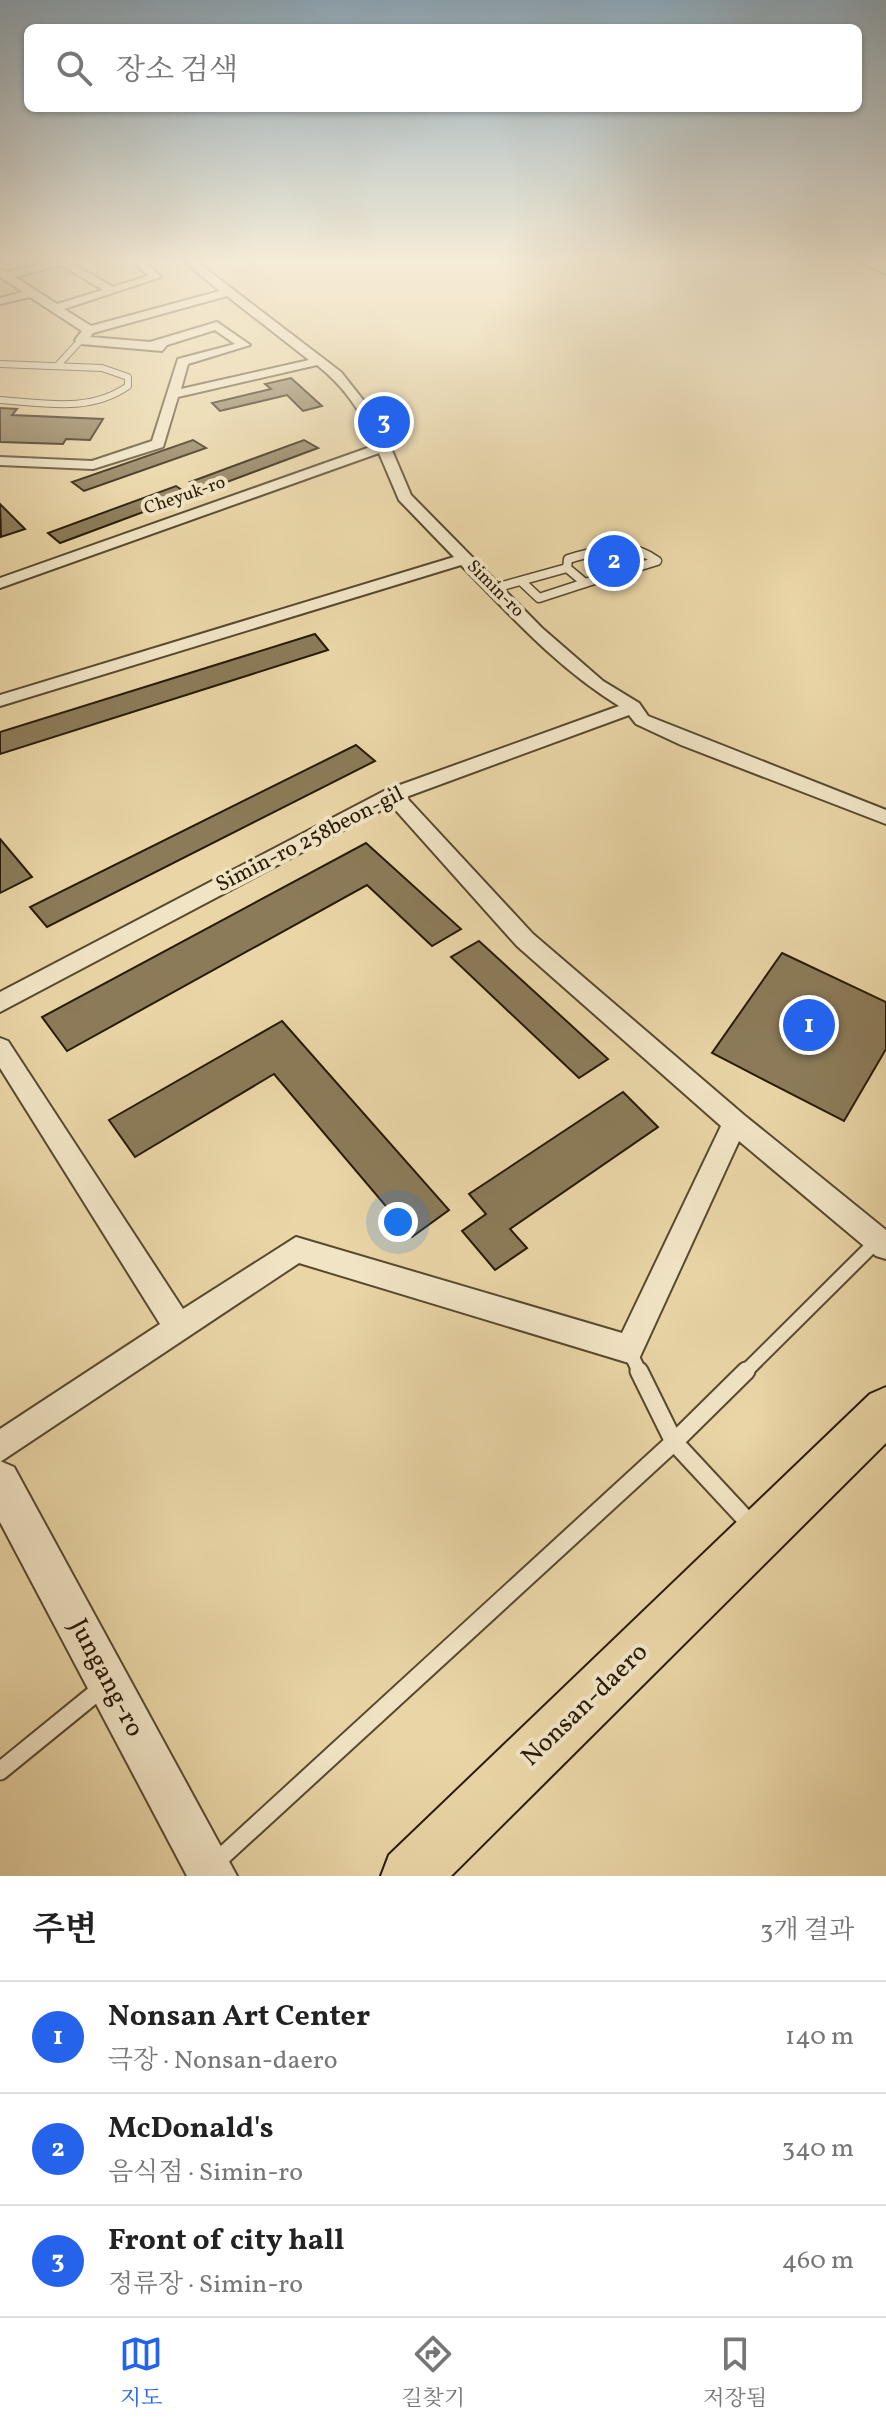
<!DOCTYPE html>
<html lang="ko">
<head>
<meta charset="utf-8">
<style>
  body { margin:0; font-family:Vollkorn,"Noto Serif KR",serif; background:#f6f6f6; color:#222 }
  .you { position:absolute; left:398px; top:1222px; width:28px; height:28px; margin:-20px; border:6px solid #fff; border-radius:50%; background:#1a73e8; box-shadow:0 0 0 12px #1a73e833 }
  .badge { display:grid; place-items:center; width:52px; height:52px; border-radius:50%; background:#2563eb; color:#fff; font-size:26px; font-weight:700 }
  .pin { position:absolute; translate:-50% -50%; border:4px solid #fff; box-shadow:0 2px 8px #0006 }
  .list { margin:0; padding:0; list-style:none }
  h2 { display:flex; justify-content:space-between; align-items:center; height:104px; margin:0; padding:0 32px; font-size:34px }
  h2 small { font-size:26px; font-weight:400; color:#767676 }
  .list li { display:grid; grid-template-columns:52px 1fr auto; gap:24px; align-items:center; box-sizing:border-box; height:112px; padding:0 32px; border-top:2px solid #e0e0e0 }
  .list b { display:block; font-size:30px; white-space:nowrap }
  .list p { margin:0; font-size:26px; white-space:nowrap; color:#767676 }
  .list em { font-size:26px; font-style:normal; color:#767676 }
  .icon { flex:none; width:44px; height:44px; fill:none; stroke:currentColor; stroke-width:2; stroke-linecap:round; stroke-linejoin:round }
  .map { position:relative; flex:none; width:886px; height:1876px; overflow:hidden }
  .search { position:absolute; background:#fff; box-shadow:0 2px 6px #0004; left:24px; right:24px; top:24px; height:88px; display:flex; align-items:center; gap:20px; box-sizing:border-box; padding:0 28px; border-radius:12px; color:#767676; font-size:30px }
  .sheet { height:440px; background:#fff }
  nav { display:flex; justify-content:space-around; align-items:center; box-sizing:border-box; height:112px; border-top:2px solid #e0e0e0; background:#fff; font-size:22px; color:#767676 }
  nav a { display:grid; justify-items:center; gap:4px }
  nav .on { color:#2563eb }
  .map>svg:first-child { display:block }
  .building { fill:#8c7b59; stroke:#281a06; stroke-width:2 }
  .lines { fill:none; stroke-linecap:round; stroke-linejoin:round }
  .service-far3-casing { stroke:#58492e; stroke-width:8 }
  .service-far2-casing { stroke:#58492e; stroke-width:11 }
  .service-far1-casing { stroke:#58492e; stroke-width:17 }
  .service-casing { stroke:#58492e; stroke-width:21 }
  .minor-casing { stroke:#58492e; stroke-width:4 }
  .tertiary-casing { stroke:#58492e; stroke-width:4 }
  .primary-casing { stroke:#281a06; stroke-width:4 }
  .service-far3 { stroke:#f1e4c5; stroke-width:6 }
  .service-far2 { stroke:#f1e4c5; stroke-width:8 }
  .service-far1 { stroke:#f1e4c5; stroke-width:13 }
  .service { stroke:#f1e4c5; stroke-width:17 }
  .minor { fill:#f1e4c5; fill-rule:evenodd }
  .tertiary { fill:#f1e4c5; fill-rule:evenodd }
  .primary { fill:#e9d5a6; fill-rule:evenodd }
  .labels { text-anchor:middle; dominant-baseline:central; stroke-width:8; stroke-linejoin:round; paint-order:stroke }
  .far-street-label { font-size:18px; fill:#281a06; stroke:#f1e4c5 }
  .street-label { font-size:22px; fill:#281a06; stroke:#f1e4c5 }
  .near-street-label { font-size:26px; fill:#281a06; stroke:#f1e4c5 }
</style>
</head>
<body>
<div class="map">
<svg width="886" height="1876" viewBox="0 0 886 1876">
  <rect width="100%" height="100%" fill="#e9d5a6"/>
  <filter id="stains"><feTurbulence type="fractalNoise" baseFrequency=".0025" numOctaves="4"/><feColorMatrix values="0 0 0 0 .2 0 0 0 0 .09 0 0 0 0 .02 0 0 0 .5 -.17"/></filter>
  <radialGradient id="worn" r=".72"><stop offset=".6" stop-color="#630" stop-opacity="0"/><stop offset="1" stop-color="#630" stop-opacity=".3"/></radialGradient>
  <g class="building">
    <path d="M 291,378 L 322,406 L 303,411 L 287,395 L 220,411 L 212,403 L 271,389 L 265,384 Z"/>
    <path d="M 0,408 L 17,409 L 12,415 L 103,419 L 90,440 L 66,439 L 63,444 L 0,442 Z"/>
    <path d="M 193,440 L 206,448 L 84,491 L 72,482 Z"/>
    <path d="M 304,440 L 318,448 L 203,491 L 190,482 Z"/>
    <path d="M 176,486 L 189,495 L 60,543 L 48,533 Z"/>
    <path d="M 0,504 L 25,529 L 1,537 Z"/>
    <path d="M 315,634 L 328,650 L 0,754 L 0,732 Z"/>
    <path d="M 356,745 L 375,761 L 47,927 L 30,907 Z"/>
    <path d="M 0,839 L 32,877 L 0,893 Z"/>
    <path d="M 366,843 L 461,929 L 432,946 L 367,885 L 67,1051 L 42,1017 Z"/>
    <path d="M 479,941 L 608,1059 L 579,1078 L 451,957 Z"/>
    <path d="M 782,953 L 886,1002 L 886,1049 L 844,1121 L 712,1053 Z"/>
    <path d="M 282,1021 L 449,1210 L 412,1237 L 274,1074 L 135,1157 L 109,1120 Z"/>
    <path d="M 623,1092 L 658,1127 L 510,1229 L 527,1248 L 495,1270 L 462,1231 L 486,1214 L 469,1194 Z"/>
  </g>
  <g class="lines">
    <defs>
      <g id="service-far3">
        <path d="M 0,364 L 102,368 L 128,377 L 128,386 C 90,413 44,403 0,400"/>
        <path d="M 58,365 L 81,340"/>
      </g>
      <g id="service-far2">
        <path d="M 567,568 L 568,559 C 600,550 628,539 657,561 L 585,583"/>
        <path d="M 495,588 L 567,568 L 585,583 L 539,598 L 522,582"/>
      </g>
      <g id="service-far1">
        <path d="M 629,1350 L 640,1373"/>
        <path d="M 744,1373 L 877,1241"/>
      </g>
      <g id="service">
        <path d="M 639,1371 L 674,1442 L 753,1527"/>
        <path d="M 0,1771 L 102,1688"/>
        <path d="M 216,1862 L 674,1442 L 746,1371"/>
      </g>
      <path id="minor" d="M 62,259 L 79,259 L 72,263 L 113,287 L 148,276 L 131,259 L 142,259 L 161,277 L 64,309 L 91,326 L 220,291 L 181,259 L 193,259 L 341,372 L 379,420 L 411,495 L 542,628 L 603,681 L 639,703 L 648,716 L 886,810 L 886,824 L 681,745 L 636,724 L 629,715 L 406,797 L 533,934 L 744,1115 L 886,1230 L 886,1259 L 876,1256 L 739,1141 L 639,1359 L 629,1363 L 299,1263 L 0,1462 L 0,1429 L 160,1324 L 0,1068 L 0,1038 L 8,1041 L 183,1309 L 296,1237 L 622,1333 L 721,1126 L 517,946 L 391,805 L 0,1012 L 0,992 L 386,790 L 619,706 C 558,669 510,615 461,565 L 0,706 L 0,695 L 454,557 L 399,500 L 379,453 L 0,588 L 0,578 L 376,445 C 363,414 344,386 317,365 L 178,397 L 163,447 L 93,469 L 0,465 L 0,457 L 92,461 L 152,441 L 178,359 L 235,344 L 215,330 L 167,345 L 162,351 L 81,344 L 75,340 L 82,331 L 30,297 L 0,304 L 0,298 L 23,292 L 0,277 L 0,269 L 8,272 ZM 61,265 L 103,290 L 57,304 L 15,277 ZM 227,296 L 309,360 L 181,389 L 188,364 L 250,345 L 217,322 L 150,342 L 90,337 L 93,333 Z"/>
      <path id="tertiary" d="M 0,1461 L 14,1467 L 237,1876 L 187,1876 L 0,1522 Z"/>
      <g id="primary">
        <path d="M 852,259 L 875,259 L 886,263 L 886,274 Z"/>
        <path d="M 886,1387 L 886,1443 L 451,1876 L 381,1876 L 389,1855 L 870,1394 Z"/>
      </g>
    </defs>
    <use href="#service-far3" class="service-far3-casing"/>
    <use href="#service-far2" class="service-far2-casing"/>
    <use href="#service-far1" class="service-far1-casing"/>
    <use href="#service" class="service-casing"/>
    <use href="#minor" class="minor-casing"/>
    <use href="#tertiary" class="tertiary-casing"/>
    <use href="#primary" class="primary-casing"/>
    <use href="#service-far3" class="service-far3"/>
    <use href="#service-far2" class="service-far2"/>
    <use href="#service-far1" class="service-far1"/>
    <use href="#service" class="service"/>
    <use href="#minor" class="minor"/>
    <use href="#tertiary" class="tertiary"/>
    <use href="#primary" class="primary"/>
  </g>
  <linearGradient id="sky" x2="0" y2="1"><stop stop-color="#8ea8b8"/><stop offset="0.5" stop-color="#f5ecd7"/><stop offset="1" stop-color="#f5ecd7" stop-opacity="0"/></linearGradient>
  <rect width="886" height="522" fill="url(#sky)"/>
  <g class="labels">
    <g class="far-street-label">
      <text transform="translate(185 496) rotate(-19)">Cheyuk-ro</text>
      <text transform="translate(495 589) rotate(45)">Simin-ro</text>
    </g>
    <g class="street-label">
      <text transform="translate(310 840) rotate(-27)">Simin-ro 258beon-gil</text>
    </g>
    <g class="near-street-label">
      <text transform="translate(106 1678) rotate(62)">Jungang-ro</text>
      <text transform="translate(585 1705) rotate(-44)">Nonsan-daero</text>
    </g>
  </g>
  <rect width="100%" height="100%" filter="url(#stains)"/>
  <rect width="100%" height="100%" fill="url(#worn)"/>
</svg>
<div class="you"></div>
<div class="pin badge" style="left:809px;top:1025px">1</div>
<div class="pin badge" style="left:614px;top:561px">2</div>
<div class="pin badge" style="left:384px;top:422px">3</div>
<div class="search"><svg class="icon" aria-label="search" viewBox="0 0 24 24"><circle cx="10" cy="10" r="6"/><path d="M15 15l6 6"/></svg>장소 검색</div>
</div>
<section class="sheet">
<h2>주변<small>3개 결과</small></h2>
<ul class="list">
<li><span class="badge">1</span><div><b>Nonsan Art Center</b><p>극장 · Nonsan-daero</p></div><em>140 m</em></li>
<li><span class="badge">2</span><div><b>McDonald's</b><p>음식점 · Simin-ro</p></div><em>340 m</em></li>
<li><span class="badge">3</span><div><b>Front of city hall</b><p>정류장 · Simin-ro</p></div><em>460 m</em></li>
</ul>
</section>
<nav>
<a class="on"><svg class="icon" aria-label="map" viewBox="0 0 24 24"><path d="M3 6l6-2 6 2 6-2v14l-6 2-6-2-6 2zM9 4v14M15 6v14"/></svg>지도</a>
<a><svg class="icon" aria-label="directions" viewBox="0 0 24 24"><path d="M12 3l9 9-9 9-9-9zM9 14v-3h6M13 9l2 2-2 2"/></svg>길찾기</a>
<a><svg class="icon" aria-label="saved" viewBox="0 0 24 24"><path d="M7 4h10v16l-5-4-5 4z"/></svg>저장됨</a>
</nav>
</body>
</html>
